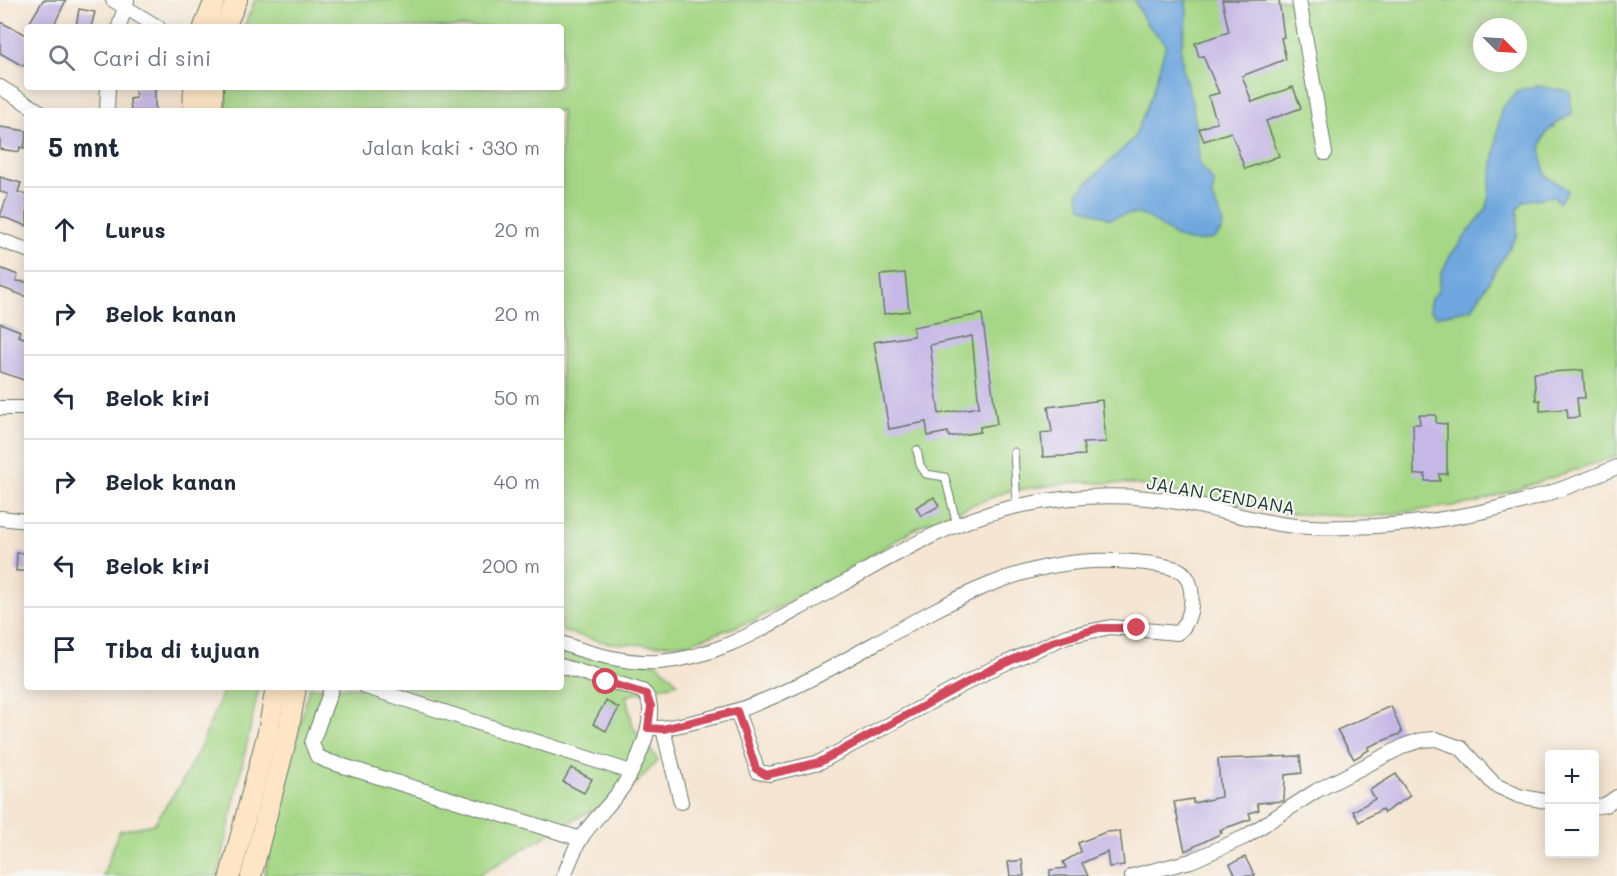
<!DOCTYPE html>
<html lang="id">
<head>
<meta charset="utf-8">
<style>
  body { margin:0; font-family:Mali,sans-serif; background:#f6f6f7; color:#1f2937 }
  .controls { position:absolute; right:18px; bottom:18px; display:grid; overflow:hidden; border-radius:6px; box-shadow:0 3px 15px #0003 }
  .controls button { width:54px; height:54px; display:grid; place-items:center; padding:0; border:0; border-bottom:2px solid #e0e1e3; background:#fff; color:#1f2937; font:30px sans-serif }
  .compass { position:absolute; left:1473px; top:18px; width:54px; height:54px; border-radius:50%; background:#fff; box-shadow:0 3px 15px #0003; rotate:114deg }
  .stop { position:absolute; width:18px; height:18px; margin:-14px; border:4px solid #d1495b; border-radius:50%; background:#fff }
  .stop.end { background:#d1495b; border-color:#fff; box-shadow:0 2px 6px #0008 }
  .list { margin:0; padding:0; list-style:none }
  h2 { display:flex; justify-content:space-between; align-items:center; height:78px; margin:0; padding:0 24px; font-size:26px }
  h2 small { font-size:20px; font-weight:400; color:#747a83 }
  .list li { display:grid; grid-template-columns:39px 1fr auto; gap:18px; align-items:center; box-sizing:border-box; height:84px; padding:0 24px; border-top:2px solid #e0e1e3 }
  .list b { display:block; font-size:22px; white-space:nowrap }
  .list em { font-size:20px; font-style:normal; color:#747a83 }
  .icon { flex:none; width:33px; height:33px; fill:none; stroke:currentColor; stroke-width:2; stroke-linecap:round; stroke-linejoin:round }
  .map { position:relative; flex:none; width:1617px; height:876px; overflow:hidden }
  .search { position:absolute; background:#fff; box-shadow:0 3px 15px #0003; left:24px; top:24px; width:540px; height:66px; display:flex; align-items:center; gap:15px; box-sizing:border-box; padding:0 21px; border-radius:6px; color:#747a83; font-size:22px }
  .panel { position:absolute; background:#fff; box-shadow:0 3px 15px #0003; left:24px; top:108px; width:540px; height:582px; border-radius:6px }
  .map>svg:first-child { display:block }
  .green { fill:#a6d786; stroke:#628a5d; stroke-width:1.5; fill-rule:evenodd }
  .water { fill:#70a7de; stroke:#487289; stroke-width:1.5 }
  .building { fill:#c6b8e6; fill-rule:evenodd }
  .lines { fill:none; stroke-linecap:round; stroke-linejoin:round }
  .lane-casing { stroke:#6a786b; stroke-width:9 }
  .street-casing { stroke:#6a786b; stroke-width:16 }
  .secondary-casing { stroke:#6a786b; stroke-width:22 }
  .lane { stroke:#fff; stroke-width:7 }
  .street { stroke:#fff; stroke-width:14 }
  .secondary { stroke:#fde5c5; stroke-width:20 }
  .route { stroke:#d1495b; stroke-width:8 }
  .labels { text-anchor:middle; dominant-baseline:central; stroke-width:4.5; stroke-linejoin:round; paint-order:stroke }
  .street-label { font-size:18px; fill:#1f3d34; stroke:#f6f6f2 }
</style>
</head>
<body>
<div class="map">
<svg width="1617" height="876" viewBox="0 0 1617 876">
  <rect width="100%" height="100%" fill="#f6f6f2"/>
  <filter id="ink" filterUnits="userSpaceOnUse"><feTurbulence type="fractalNoise" baseFrequency=".0167" numOctaves="2"/><feDisplacementMap in="SourceGraphic" scale="12" xChannelSelector="R" yChannelSelector="G"/><feConvolveMatrix kernelMatrix="1 2 1 2 8 2 1 2 1" color-interpolation-filters="sRGB"/></filter>
  <filter id="wash" filterUnits="userSpaceOnUse"><feTurbulence type="fractalNoise" baseFrequency=".008" numOctaves="4" result="noise"/><feDisplacementMap in="SourceGraphic" scale="24" xChannelSelector="R" yChannelSelector="G"/><feGaussianBlur stdDeviation="1.35" result="paint"/><feColorMatrix in="noise" values="0 0 0 0 0 0 0 0 0 0 0 0 0 0 0 0 0 1.4 0 .05"/><feComposite in="paint" operator="in"/></filter>
  <g filter="url(#wash)">
    <rect width="100%" height="100%" fill="#f5e5d2"/>
    <g class="green">
      <path d="M 255,0 L 1617,0 L 1617,456 L 1475,503 L 1368,517 L 1292,514 L 1133,484 L 1078,482 L 1008,491 L 923,524 L 839,575 L 755,620 L 689,643 L 653,645 L 608,643 L 561,631 L 561,111 L 225,111 L 227,87 L 561,87 L 561,27 L 244,27 ZM 1482,27 L 1518,27 L 1518,63 L 1482,63 Z"/>
      <path d="M 561,646 L 658,664 L 678,683 L 626,696 L 633,727 L 658,760 L 624,797 L 582,815 L 477,876 L 264,876 L 309,687 L 561,687 Z"/>
      <path d="M 225,687 L 259,687 L 218,876 L 103,876 L 119,831 L 154,824 L 183,780 L 199,750 Z"/>
    </g>
    <g class="water">
      <path d="M 1134,0 L 1186,0 L 1187,19 L 1181,49 L 1183,71 L 1193,106 L 1200,165 L 1214,182 C 1215,187 1212,191 1212,196 C 1213,209 1234,221 1215,238 C 1157,255 1165,197 1110,219 L 1081,207 L 1078,192 L 1134,138 L 1152,94 L 1166,44 L 1146,23 Z"/>
      <path d="M 1538,86 L 1570,92 L 1572,114 C 1542,130 1535,141 1546,176 L 1568,190 L 1559,203 L 1554,196 L 1524,201 L 1518,209 L 1517,235 L 1472,309 L 1436,316 L 1429,309 L 1431,299 L 1438,291 L 1441,274 L 1450,256 L 1487,208 L 1501,109 L 1519,90 Z"/>
    </g>
    <g id="blocks">
      <g class="building">
        <path d="M 43,0 L 66,0 L 53,27 L 27,27 Z"/>
        <path d="M 1222,0 L 1279,0 L 1284,37 L 1281,38 L 1286,59 L 1242,76 L 1252,102 L 1293,87 L 1301,108 L 1266,121 L 1279,156 L 1245,169 L 1231,132 L 1204,141 L 1199,129 L 1217,122 L 1208,96 L 1219,93 L 1203,56 L 1199,57 L 1195,43 L 1229,32 Z"/>
        <path d="M 79,9 L 95,12 L 91,27 L 76,27 Z"/>
        <path d="M 0,22 L 27,35 L 27,58 L 23,66 L 0,53 Z"/>
        <path d="M 135,87 L 155,87 L 155,111 L 131,111 L 130,99 L 136,98 Z"/>
        <path d="M 0,127 L 27,131 L 24,148 L 20,147 L 19,152 L 0,149 Z"/>
        <path d="M 0,177 L 21,183 L 18,192 L 27,195 L 27,226 L 0,216 L 8,194 L 0,192 Z"/>
        <path d="M 0,268 L 18,275 L 16,281 L 27,282 L 27,297 L 0,287 Z"/>
        <path d="M 905,273 L 909,311 L 884,314 L 880,275 Z"/>
        <path d="M 982,314 L 997,424 L 980,427 L 980,432 L 949,437 L 948,432 L 928,436 L 926,422 L 889,429 L 874,342 L 914,336 L 913,327 ZM 972,336 L 979,407 L 939,414 L 930,345 Z"/>
        <path d="M 0,323 L 20,331 L 18,336 L 27,339 L 27,381 L 0,372 Z"/>
        <path d="M 1583,370 L 1585,398 L 1577,398 L 1579,417 L 1568,418 L 1567,409 L 1540,411 L 1540,400 L 1536,400 L 1534,373 Z"/>
        <path d="M 1102,400 L 1106,442 L 1083,443 L 1085,455 L 1043,457 L 1041,433 L 1052,432 L 1048,407 Z"/>
        <path d="M 1419,415 L 1436,415 L 1436,423 L 1447,424 L 1447,474 L 1439,474 L 1440,481 L 1425,481 L 1425,474 L 1414,475 L 1413,424 L 1420,424 Z"/>
        <path d="M 934,497 L 939,506 L 921,516 L 916,507 Z"/>
        <path d="M 17,553 L 27,553 L 27,571 L 16,571 Z"/>
        <path d="M 606,701 L 619,708 L 606,731 L 593,724 Z"/>
        <path d="M 1391,706 L 1402,733 L 1368,747 L 1369,750 L 1354,759 L 1337,730 Z"/>
        <path d="M 1300,756 L 1302,773 L 1285,775 L 1284,801 L 1257,803 L 1259,810 L 1249,813 L 1251,819 L 1220,830 L 1222,833 L 1185,851 L 1174,802 L 1193,799 L 1193,803 L 1221,797 L 1218,759 Z"/>
        <path d="M 571,768 L 592,779 L 584,793 L 563,782 Z"/>
        <path d="M 1396,774 L 1410,796 L 1384,813 L 1382,809 L 1359,822 L 1353,811 L 1375,799 L 1370,790 Z"/>
        <path d="M 1120,831 L 1124,865 L 1109,867 L 1107,852 L 1082,863 L 1088,876 L 1050,876 L 1050,870 L 1066,868 L 1063,862 L 1081,852 L 1078,843 L 1106,832 Z"/>
        <path d="M 1245,857 L 1255,876 L 1236,876 L 1230,864 Z"/>
        <path d="M 1022,860 L 1024,876 L 1010,876 L 1008,862 Z"/>
      </g>
    </g>
  </g>
  <g filter="url(#ink)">
    <use href="#blocks" fill-opacity="0" stroke="#6a786b" stroke-width="1.5"/>
    <g class="lines">
      <defs>
        <g id="lane">
          <path d="M 917,450 L 920,465 L 926,474 L 945,477 L 957,525"/>
          <path d="M 1014,452 L 1017,506"/>
        </g>
        <g id="street">
          <path d="M 113,0 L 158,27"/>
          <path d="M 1299,0 L 1325,153"/>
          <path d="M 119,27 L 127,0"/>
          <path d="M 0,87 L 39,111"/>
          <path d="M 107,111 L 108,87"/>
          <path d="M 0,240 L 27,250"/>
          <path d="M 0,408 L 27,408"/>
          <path d="M 0,518 L 27,521"/>
          <path d="M 561,643 C 591,654 626,664 659,662 C 711,658 753,634 798,609 C 868,571 938,523 1018,506 C 1070,495 1126,493 1178,502 C 1215,508 1250,520 1287,525 C 1317,529 1346,527 1376,526 C 1463,521 1537,502 1617,467"/>
          <path d="M 561,666 L 642,691 C 665,708 633,774 619,792 C 607,808 592,821 581,838 C 574,850 569,863 564,876"/>
          <path d="M 332,687 L 312,743 L 317,756 L 327,761 L 581,839"/>
          <path d="M 366,687 L 631,772"/>
          <path d="M 648,728 C 669,729 689,723 710,718 C 853,684 962,554 1116,561 C 1137,562 1158,563 1179,570 C 1198,579 1194,623 1177,633 L 1111,627 L 1067,636 L 990,670 L 820,762 L 770,774 L 758,772 L 737,711"/>
          <path d="M 663,729 L 681,802"/>
          <path d="M 1594,807 L 1605,805 L 1617,797"/>
          <path d="M 1132,876 L 1191,861 L 1245,837 L 1316,791 L 1406,745 L 1422,740 L 1436,739 L 1461,748 L 1495,785 L 1519,796 L 1550,802"/>
        </g>
        <g id="secondary">
          <path d="M 204,27 L 215,0"/>
          <path d="M 225,27 L 237,0"/>
          <path d="M 193,111 L 194,87"/>
          <path d="M 212,111 L 213,87"/>
          <path d="M 230,876 L 268,732 L 276,687"/>
          <path d="M 251,876 L 288,733 L 296,687"/>
        </g>
      </defs>
      <use href="#lane" class="lane-casing"/>
      <use href="#street" class="street-casing"/>
      <use href="#secondary" class="secondary-casing"/>
      <use href="#lane" class="lane"/>
      <use href="#street" class="street"/>
      <use href="#secondary" class="secondary"/>
    </g>
  </g>
  <g class="lines" filter="url(#ink)">
    <path class="route" d="M 606,682 L 646,694 L 651,706 L 648,728 L 663,729 L 737,711 L 756,769 L 766,775 L 820,762 L 990,670 L 1052,642 L 1099,628 L 1137,628"/>
  </g>
  <g class="labels">
    <g class="street-label">
      <text transform="translate(1221 495) rotate(10)">JALAN CENDANA</text>
    </g>
  </g>
</svg>
<div class="controls">
<button>+</button>
<button>−</button>
</div>
<svg class="compass" viewBox="-18 -18 36 36"><path d="M0-13l5 13h-10z" fill="#e53935"/><path d="M0 13l5-13h-10z" fill="#747a83"/></svg>
<div class="stop" style="left:606px;top:682px"></div>
<div class="stop end" style="left:1137px;top:628px"></div>
<div class="search"><svg class="icon" aria-label="search" viewBox="0 0 24 24"><circle cx="10" cy="10" r="6"/><path d="M15 15l6 6"/></svg>Cari di sini</div>
<section class="panel">
<h2>5 mnt<small>Jalan kaki · 330 m</small></h2>
<ul class="list">
<li><svg class="icon" aria-label="ahead" viewBox="0 0 24 24"><path d="M12 20V5M6 11l6-6 6 6"/></svg><div><b>Lurus</b></div><em>20 m</em></li>
<li><svg class="icon" aria-label="right" viewBox="0 0 24 24"><path d="M7 20v-9h11M14 6l5 5-5 5"/></svg><div><b>Belok kanan</b></div><em>20 m</em></li>
<li><svg class="icon" aria-label="left" viewBox="0 0 24 24"><path d="M17 20v-9H6M10 6l-5 5 5 5"/></svg><div><b>Belok kiri</b></div><em>50 m</em></li>
<li><svg class="icon" aria-label="right" viewBox="0 0 24 24"><path d="M7 20v-9h11M14 6l5 5-5 5"/></svg><div><b>Belok kanan</b></div><em>40 m</em></li>
<li><svg class="icon" aria-label="left" viewBox="0 0 24 24"><path d="M17 20v-9H6M10 6l-5 5 5 5"/></svg><div><b>Belok kiri</b></div><em>200 m</em></li>
<li><svg class="icon" aria-label="arrive" viewBox="0 0 24 24"><path d="M6 21V4h12l-3 4 3 4H6"/></svg><div><b>Tiba di tujuan</b></div></li>
</ul>
</section>
</div>
</body>
</html>
